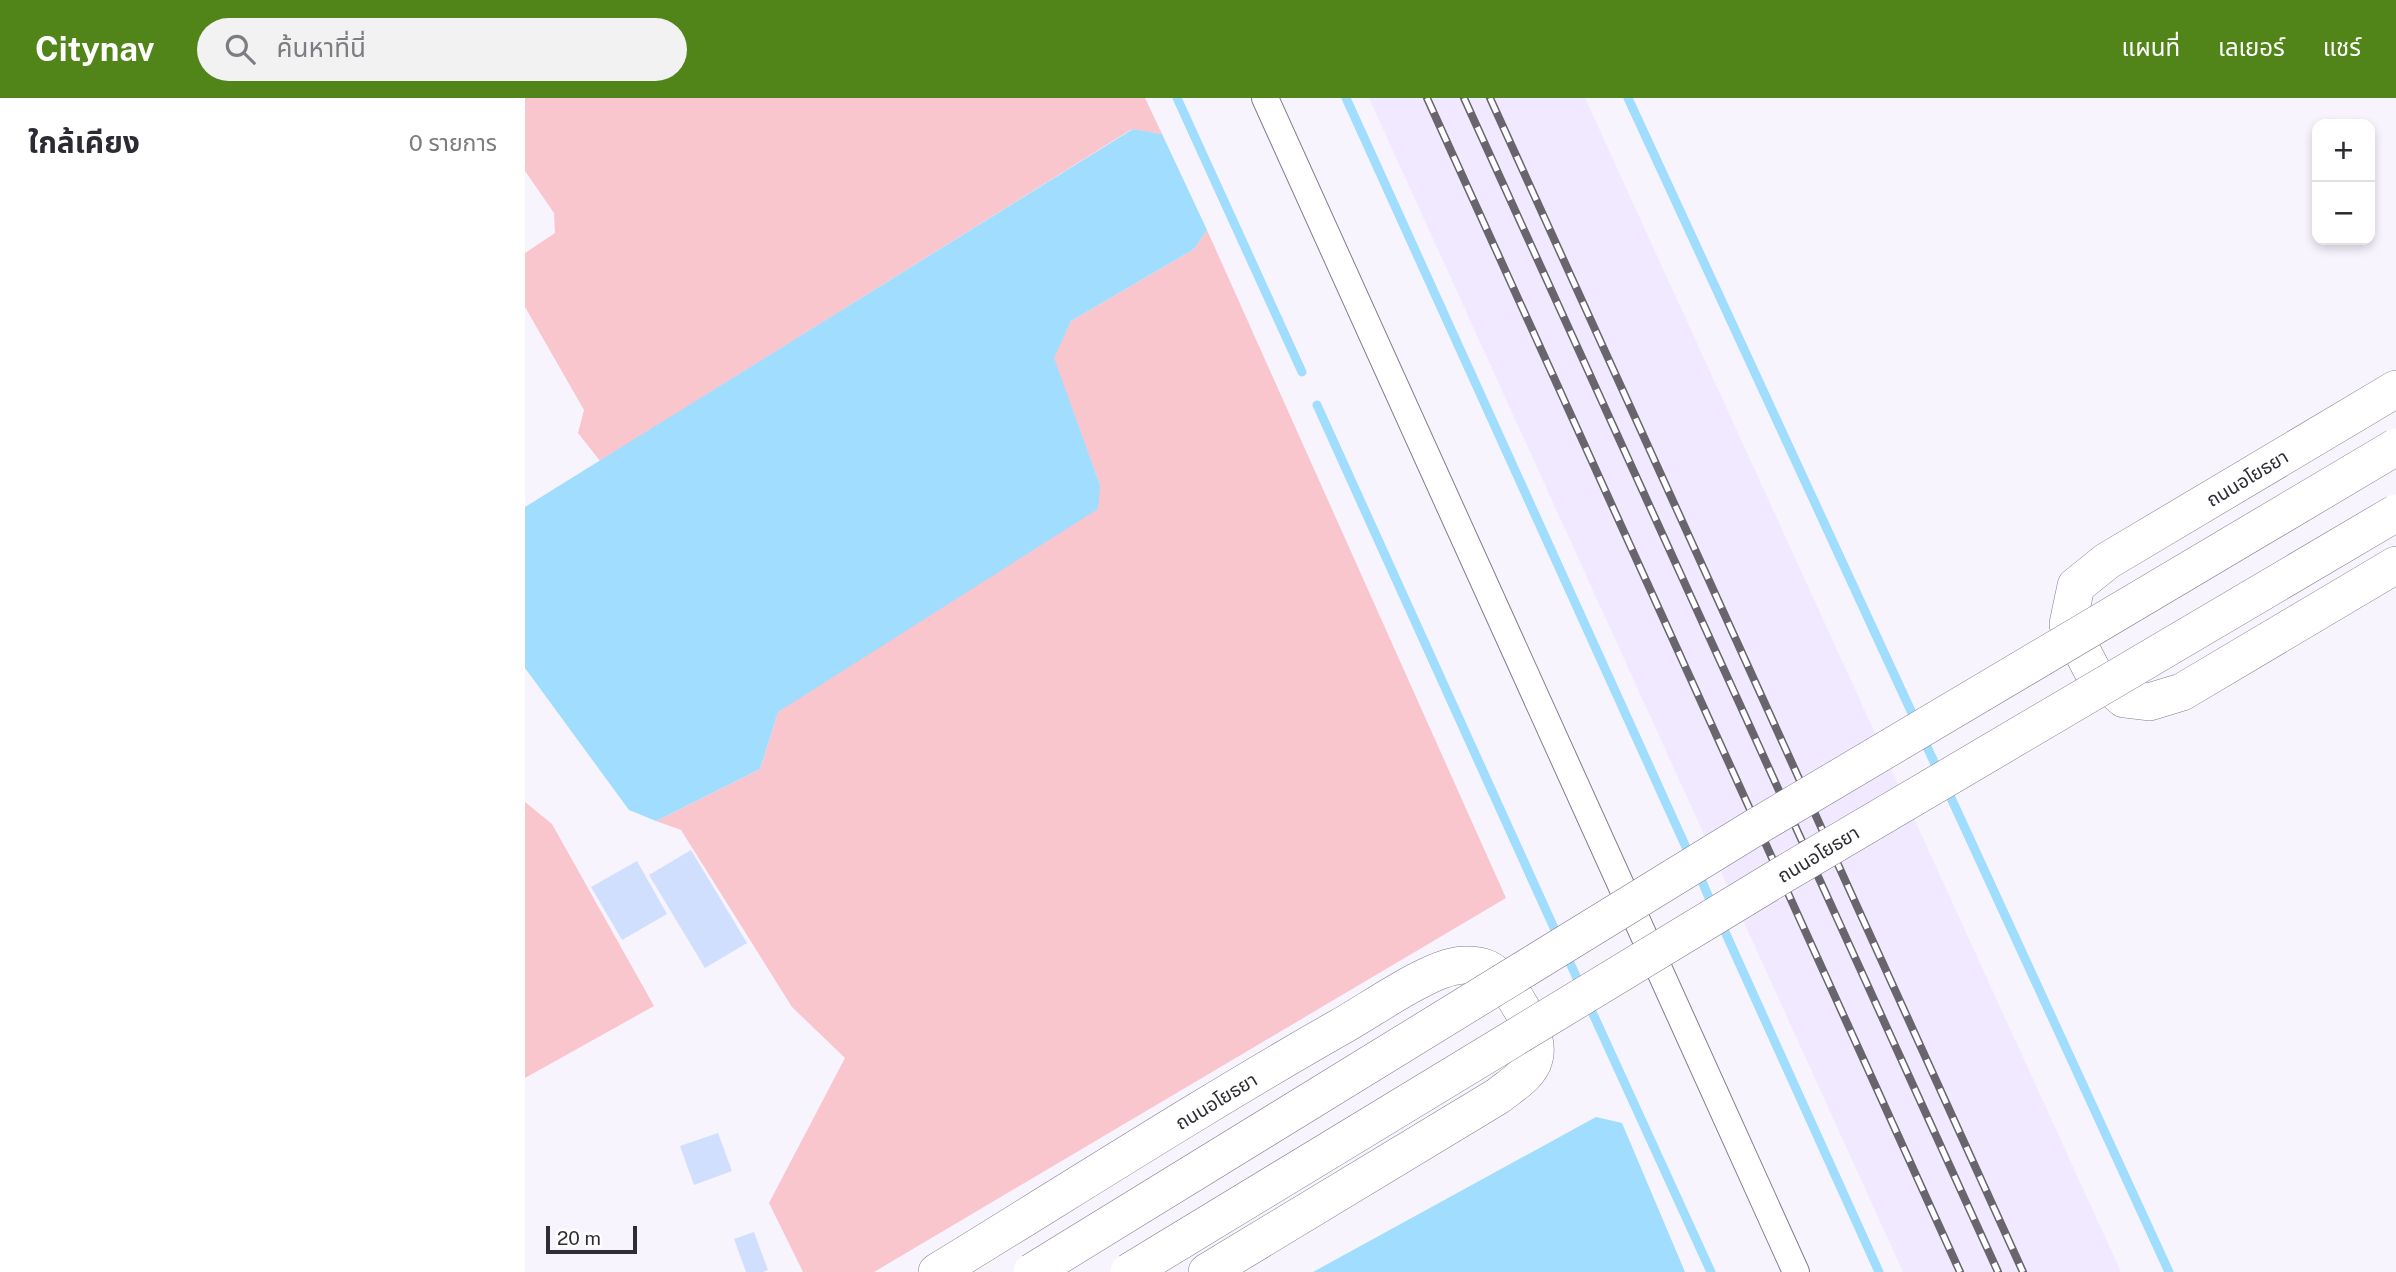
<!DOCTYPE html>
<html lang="th">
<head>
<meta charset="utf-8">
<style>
  body { margin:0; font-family:"Public Sans","Noto Sans Thai",sans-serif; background:#f2f2f3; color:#2b2b33 }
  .controls { position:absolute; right:21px; top:21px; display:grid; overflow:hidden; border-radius:14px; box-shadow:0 4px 10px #0003 }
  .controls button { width:63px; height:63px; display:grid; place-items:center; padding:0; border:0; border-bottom:2px solid #e1e1e2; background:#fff; color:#2b2b33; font:35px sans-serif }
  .scale { position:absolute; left:21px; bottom:18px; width:91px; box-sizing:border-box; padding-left:7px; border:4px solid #2f2d34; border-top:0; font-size:19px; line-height:24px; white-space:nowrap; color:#2f2d34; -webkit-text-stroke:5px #fff; paint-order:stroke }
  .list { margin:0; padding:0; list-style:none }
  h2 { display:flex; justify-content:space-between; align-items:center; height:91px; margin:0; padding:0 28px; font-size:30px }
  h2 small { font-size:23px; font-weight:400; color:#7c7c81 }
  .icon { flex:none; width:38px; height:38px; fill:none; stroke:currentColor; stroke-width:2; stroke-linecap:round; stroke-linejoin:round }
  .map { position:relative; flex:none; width:1871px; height:1174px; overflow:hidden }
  header { display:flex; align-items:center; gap:42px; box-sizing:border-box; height:98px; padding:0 35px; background:#528519; color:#fff }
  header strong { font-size:33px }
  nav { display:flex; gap:38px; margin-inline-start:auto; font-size:24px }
  .search { width:490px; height:63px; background:#f2f2f3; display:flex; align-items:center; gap:18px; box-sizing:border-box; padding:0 24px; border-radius:38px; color:#7c7c81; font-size:26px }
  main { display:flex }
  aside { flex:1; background:#fff }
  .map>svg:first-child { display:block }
  .built { fill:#f0e9ff }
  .green { fill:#f9c6ce }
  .water { fill:#a1ddfe }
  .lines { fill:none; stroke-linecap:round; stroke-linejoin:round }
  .stream { stroke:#a1ddfe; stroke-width:9 }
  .building { fill:#d1dfff }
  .street-casing { stroke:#827c8e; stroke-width:28 }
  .secondary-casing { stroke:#827c8e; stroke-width:38 }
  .street { stroke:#fff; stroke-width:26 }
  .secondary { stroke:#fff; stroke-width:37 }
  .rail-casing { stroke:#68656d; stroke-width:8 }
  .rail { stroke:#fff; stroke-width:5; stroke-dasharray:16; stroke-linecap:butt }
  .secondary-bridge-casing { stroke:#827c8e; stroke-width:38; stroke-linecap:butt }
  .secondary-bridge { stroke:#fff; stroke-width:37 }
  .labels { text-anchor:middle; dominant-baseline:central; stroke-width:7; stroke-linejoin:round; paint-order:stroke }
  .street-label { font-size:19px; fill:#2f2d34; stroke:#fff }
</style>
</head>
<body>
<header>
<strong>Citynav</strong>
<div class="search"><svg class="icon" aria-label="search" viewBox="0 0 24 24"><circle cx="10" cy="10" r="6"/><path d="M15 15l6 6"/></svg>ค้นหาที่นี่</div>
<nav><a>แผนที่</a><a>เลเยอร์</a><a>แชร์</a></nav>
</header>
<main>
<aside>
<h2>ใกล้เคียง<small>0 รายการ</small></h2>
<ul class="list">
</ul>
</aside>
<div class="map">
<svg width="1871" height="1174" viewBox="0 0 1871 1174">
  <rect width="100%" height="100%" fill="#f7f4fd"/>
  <path class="built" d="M 844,0 L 1060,0 L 1596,1174 L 1378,1174 Z"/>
  <g class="green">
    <path d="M 0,0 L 620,0 L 637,36 L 607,31 L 75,363 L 53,335 L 59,312 L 0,209 L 0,155 L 30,135 L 29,115 L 0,73 Z"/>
    <path d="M 682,132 L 981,800 L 349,1174 L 278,1174 L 244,1105 L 320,960 L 267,909 L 156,732 L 131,723 L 235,671 L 253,614 L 575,387 L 528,260 L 546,223 L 669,151 Z"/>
    <path d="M 0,704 L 27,726 L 129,908 L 0,980 Z"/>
  </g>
  <g class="water">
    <path d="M 608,31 L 637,36 L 682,132 L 669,151 L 546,223 L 529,260 L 575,387 L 573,411 L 253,614 L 235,671 L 131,723 L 104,712 L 0,570 L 0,409 Z"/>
    <path d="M 1071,1019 L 1097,1025 L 1160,1174 L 788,1174 Z"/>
  </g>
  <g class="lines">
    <g class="stream">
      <path d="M 652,0 L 777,274"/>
      <path d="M 821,0 L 1165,758"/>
      <path d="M 1103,0 L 1392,626"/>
      <path d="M 792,307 L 1034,841"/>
      <path d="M 1397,638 L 1415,677"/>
      <path d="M 1421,689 L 1644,1174"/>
      <path d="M 1173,774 L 1188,809"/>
      <path d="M 1196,825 L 1354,1174"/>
      <path d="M 1040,854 L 1056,889"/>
      <path d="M 1063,905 L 1186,1174"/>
    </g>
  </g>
  <g class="building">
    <path d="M 166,752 L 222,845 L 180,870 L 124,777 Z"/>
    <path d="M 112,763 L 142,816 L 97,842 L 66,789 Z"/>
    <path d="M 193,1035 L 207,1073 L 169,1087 L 155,1048 Z"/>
    <path d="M 229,1134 L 243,1172 L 238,1174 L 221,1174 L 209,1141 Z"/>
  </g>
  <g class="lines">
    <defs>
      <path id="street" d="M 740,0 C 916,392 1096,782 1271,1174"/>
      <g id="secondary">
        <path d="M 1871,291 L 1582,463 L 1551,488 L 1543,526 L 1568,574 L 1599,601 L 1624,604 L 1657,594 L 1871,467"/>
        <path d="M 412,1174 C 546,1092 678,1007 815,929 C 844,913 900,873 931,868 C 941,866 954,867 963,871 C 984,882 1017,937 1009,961 C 1005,977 985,988 973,998 L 682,1174"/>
      </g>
    </defs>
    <use href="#street" class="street-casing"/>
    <use href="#secondary" class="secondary-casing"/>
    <use href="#street" class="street"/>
    <use href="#secondary" class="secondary"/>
    <defs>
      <g id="rail">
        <path d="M 902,0 L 1435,1174"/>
        <path d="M 939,0 L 1473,1174"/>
        <path d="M 965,0 L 1498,1174"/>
      </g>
    </defs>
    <use href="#rail" class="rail-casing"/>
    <use href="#rail" class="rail"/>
    <defs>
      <g id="secondary-bridge">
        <path d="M 507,1174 L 1224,733 L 1871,349"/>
        <path d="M 604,1174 L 1254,779 L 1871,415"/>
      </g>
    </defs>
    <use href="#secondary-bridge" class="secondary-bridge-casing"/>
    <use href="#secondary-bridge" class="secondary-bridge"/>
  </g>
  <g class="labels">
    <g class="street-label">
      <text transform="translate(1722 380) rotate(-31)">ถนนอโยธยา</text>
      <text transform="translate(1293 756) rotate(-31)">ถนนอโยธยา</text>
      <text transform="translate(691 1003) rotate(-31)">ถนนอโยธยา</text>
    </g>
  </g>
</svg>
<div class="controls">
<button>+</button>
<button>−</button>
</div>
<div class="scale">20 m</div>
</div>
</main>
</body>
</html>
